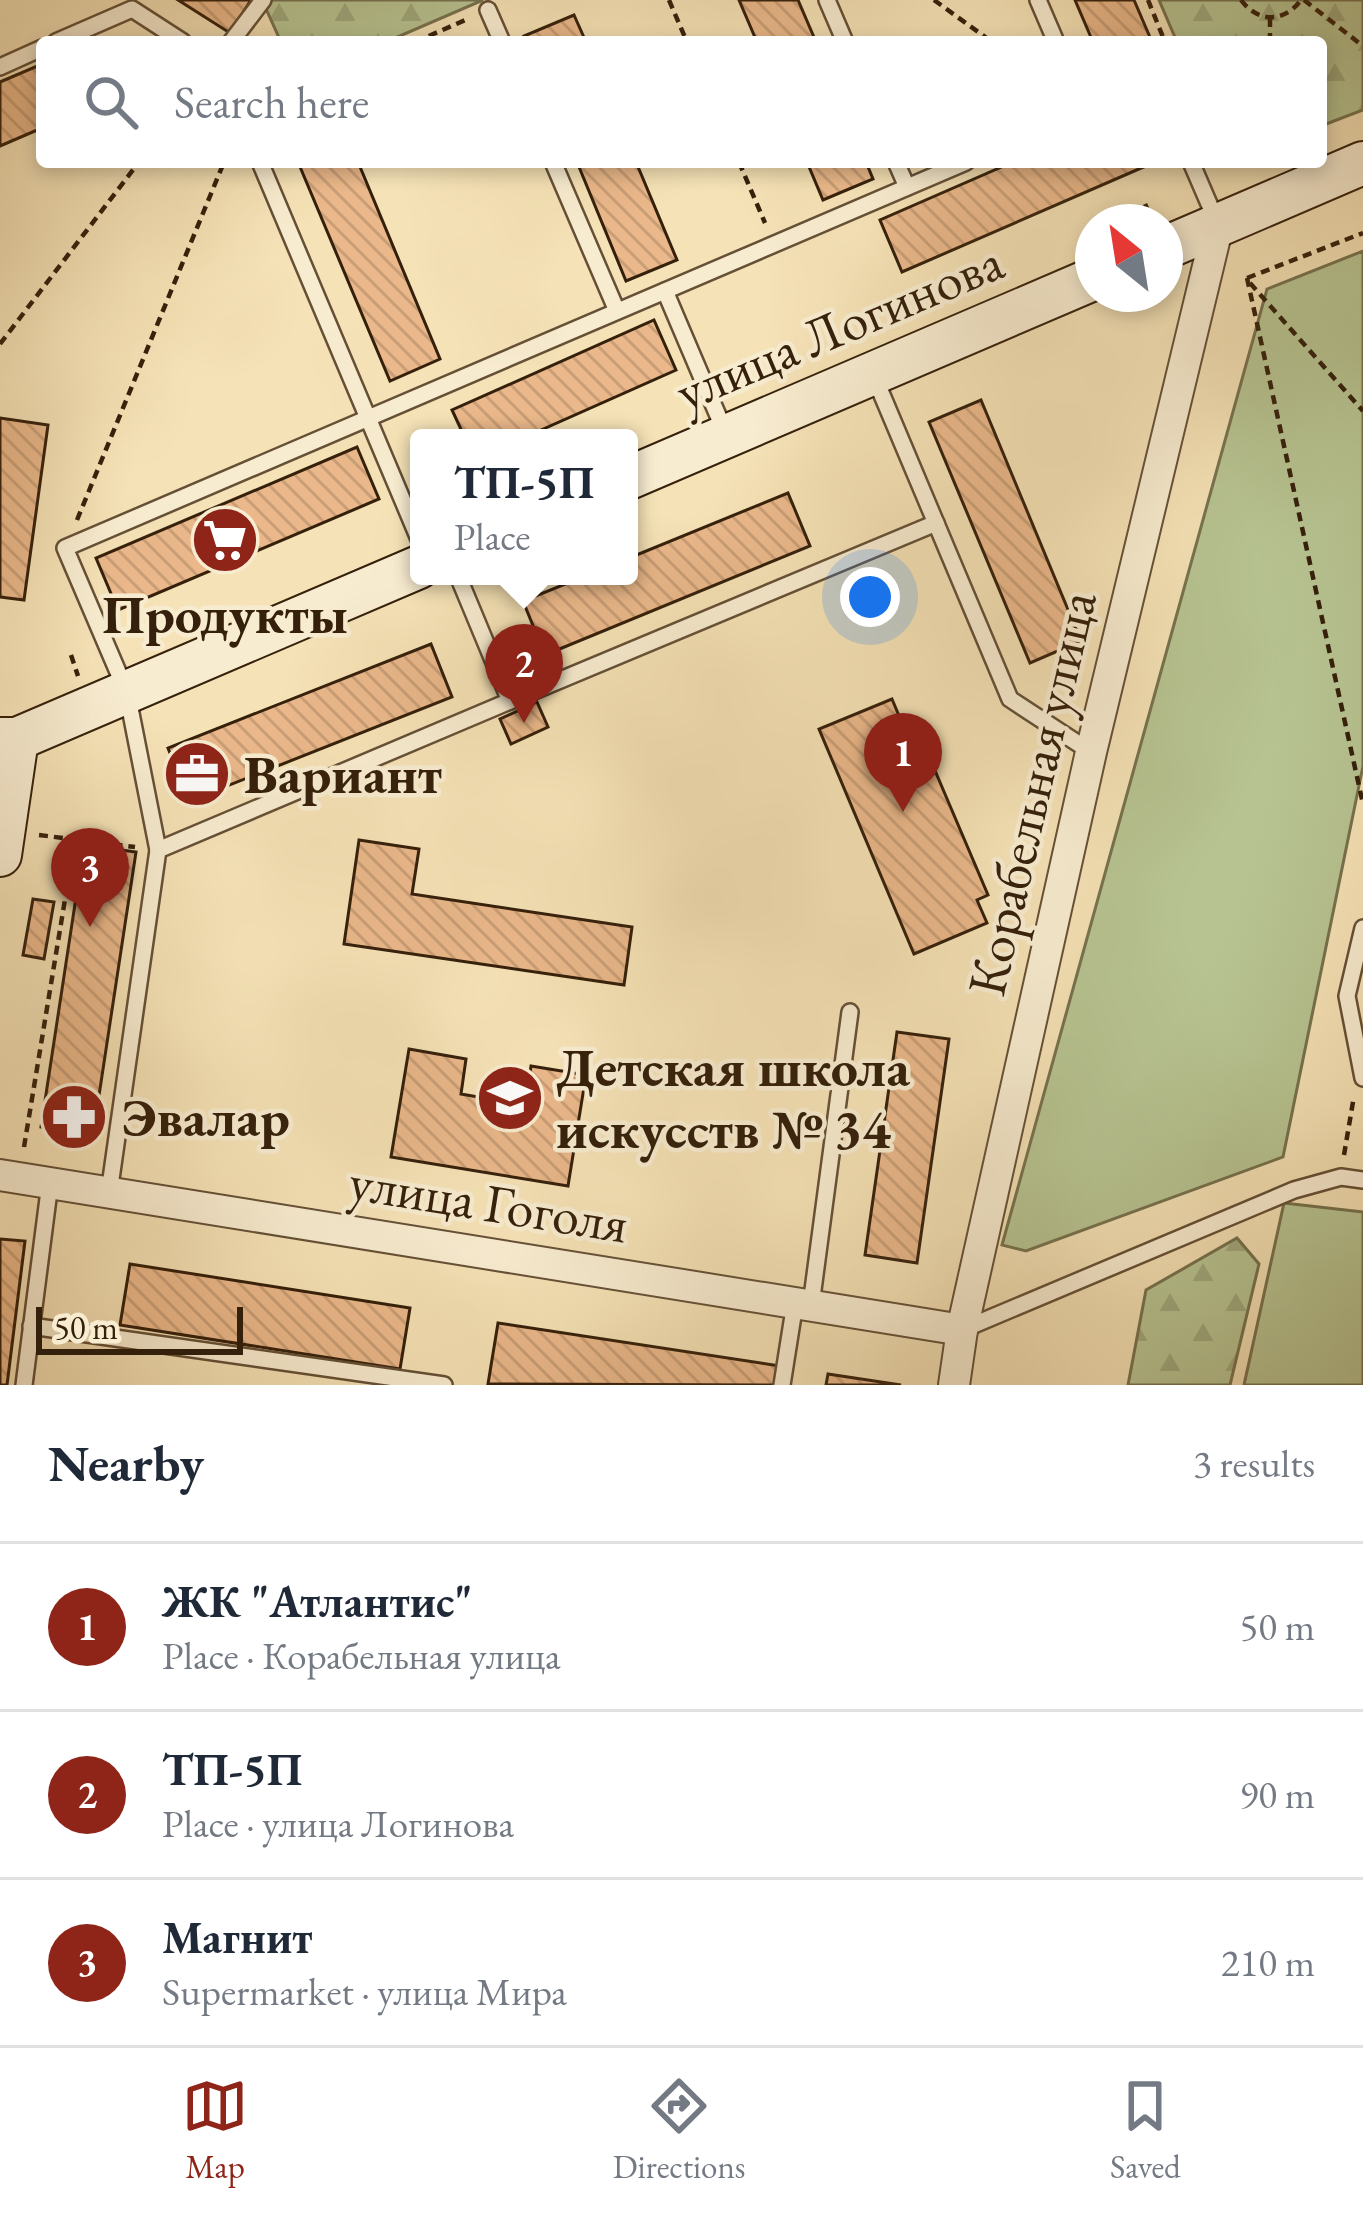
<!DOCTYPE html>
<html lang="en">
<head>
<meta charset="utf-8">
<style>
  body { margin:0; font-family:"EB Garamond",serif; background:#f2f2f3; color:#1f2937 }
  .compass { position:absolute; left:1075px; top:204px; width:108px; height:108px; border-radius:50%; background:#fff; box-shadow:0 6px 18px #0003; rotate:330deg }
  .scale { position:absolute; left:36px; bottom:30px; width:207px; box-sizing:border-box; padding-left:12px; border:6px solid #35200b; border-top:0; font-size:33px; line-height:42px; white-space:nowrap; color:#35200b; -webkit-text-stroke:9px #f8ecd0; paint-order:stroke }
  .you { position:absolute; left:870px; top:597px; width:42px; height:42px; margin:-30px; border:9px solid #fff; border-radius:50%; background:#1a73e8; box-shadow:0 0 0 18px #1a73e833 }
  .badge { display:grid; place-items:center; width:78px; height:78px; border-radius:50%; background:#8f2418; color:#fff; font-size:39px; font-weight:700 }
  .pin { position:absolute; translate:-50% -99px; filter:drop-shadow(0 3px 6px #0008) }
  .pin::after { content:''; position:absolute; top:63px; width:42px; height:36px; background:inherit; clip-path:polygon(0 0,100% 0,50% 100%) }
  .popup { position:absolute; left:410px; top:429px; width:228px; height:156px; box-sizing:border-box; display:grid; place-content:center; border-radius:12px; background:#fff; filter:drop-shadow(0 3px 9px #0005); font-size:39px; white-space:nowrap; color:#747a83 }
  .popup b { font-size:45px; color:#1f2937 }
  .popup::after { content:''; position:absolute; left:50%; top:100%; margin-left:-24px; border:24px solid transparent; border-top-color:#fff }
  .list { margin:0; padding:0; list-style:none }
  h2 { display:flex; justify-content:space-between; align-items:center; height:156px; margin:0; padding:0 48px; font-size:51px }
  h2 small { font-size:39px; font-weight:400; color:#747a83 }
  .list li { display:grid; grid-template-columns:78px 1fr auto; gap:36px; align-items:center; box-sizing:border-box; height:168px; padding:0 48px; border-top:3px solid #e0e1e3 }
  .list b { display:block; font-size:45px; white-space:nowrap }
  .list p { margin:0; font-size:39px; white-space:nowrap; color:#747a83 }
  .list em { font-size:39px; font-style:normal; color:#747a83 }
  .icon { flex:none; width:66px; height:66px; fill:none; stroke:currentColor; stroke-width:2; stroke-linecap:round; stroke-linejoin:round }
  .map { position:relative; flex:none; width:1363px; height:1385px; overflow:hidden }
  .search { position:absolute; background:#fff; box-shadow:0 6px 18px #0003; left:36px; right:36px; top:36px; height:132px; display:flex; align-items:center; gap:30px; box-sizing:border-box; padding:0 42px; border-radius:12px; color:#747a83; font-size:45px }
  .sheet { height:660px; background:#fff }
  nav { display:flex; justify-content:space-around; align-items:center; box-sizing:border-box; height:168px; border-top:3px solid #e0e1e3; background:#fff; font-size:33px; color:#747a83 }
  nav a { display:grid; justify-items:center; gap:6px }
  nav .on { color:#8f2418 }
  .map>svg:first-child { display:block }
  .forest { fill:url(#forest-firs); stroke:#76724e; stroke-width:3 }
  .green { fill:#b7c492; stroke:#76724e; stroke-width:3 }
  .building { fill:url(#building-back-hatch); stroke:#35200b; stroke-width:3 }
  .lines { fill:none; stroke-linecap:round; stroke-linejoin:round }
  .lane-casing { stroke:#655036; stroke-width:20 }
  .street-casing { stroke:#655036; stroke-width:34 }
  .secondary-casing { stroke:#35200b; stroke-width:46 }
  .path { stroke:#35200b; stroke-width:4.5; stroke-dasharray:9 6; stroke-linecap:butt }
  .lane { stroke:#f8ecd0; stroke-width:15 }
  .street { stroke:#f8ecd0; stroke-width:30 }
  .secondary { stroke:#f8ecd0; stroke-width:42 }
  .labels { text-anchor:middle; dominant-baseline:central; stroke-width:9; stroke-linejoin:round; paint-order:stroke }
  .street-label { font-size:54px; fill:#35200b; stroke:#f8ecd0 }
  .poi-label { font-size:54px; font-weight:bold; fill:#35200b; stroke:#f8ecd0; text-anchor:start }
</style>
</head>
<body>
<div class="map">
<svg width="1363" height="1385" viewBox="0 0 1363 1385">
  <defs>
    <pattern id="forest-firs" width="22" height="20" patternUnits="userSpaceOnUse" patternTransform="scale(3)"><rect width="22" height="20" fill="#b7c492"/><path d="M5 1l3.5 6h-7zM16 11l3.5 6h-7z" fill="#9ea87d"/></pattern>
    <pattern id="building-back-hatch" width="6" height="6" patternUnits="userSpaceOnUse" patternTransform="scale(3)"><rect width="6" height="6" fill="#eab88a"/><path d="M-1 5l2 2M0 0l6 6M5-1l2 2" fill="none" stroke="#c99e76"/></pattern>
  </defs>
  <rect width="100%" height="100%" fill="#f5e2b6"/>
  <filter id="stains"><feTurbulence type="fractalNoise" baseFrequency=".00167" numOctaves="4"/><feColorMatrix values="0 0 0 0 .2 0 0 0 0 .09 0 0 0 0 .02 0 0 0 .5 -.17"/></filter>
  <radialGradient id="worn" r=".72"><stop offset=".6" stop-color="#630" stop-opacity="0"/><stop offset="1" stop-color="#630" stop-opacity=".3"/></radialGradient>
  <g class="forest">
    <path d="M 262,0 L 483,0 L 386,42 L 281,42 Z"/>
    <path d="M 1159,0 L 1363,0 L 1363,110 L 1321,126 L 1321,42 L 1177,42 Z"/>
    <path d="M 1237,1238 L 1259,1264 L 1230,1385 L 1128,1385 L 1146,1290 Z"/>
  </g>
  <g class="green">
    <path d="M 1363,251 L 1363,766 L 1283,1157 L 1026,1251 L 1002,1245 L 1267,289 Z"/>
    <path d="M 1284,1203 L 1363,1212 L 1363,1385 L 1244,1385 Z"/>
  </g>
  <g class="building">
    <path d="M 178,0 L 251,0 L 230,33 Z"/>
    <path d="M 739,0 L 798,0 L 816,42 L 757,42 Z"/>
    <path d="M 1075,0 L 1134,0 L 1152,42 L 1093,42 Z"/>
    <path d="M 574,15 L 586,42 L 527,42 L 524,36 Z"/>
    <path d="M 42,64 L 42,128 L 0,146 L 0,82 Z"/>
    <path d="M 298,162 L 358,162 L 440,359 L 390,381 Z"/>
    <path d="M 577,162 L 636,162 L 677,260 L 626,281 Z"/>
    <path d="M 807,162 L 866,162 L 873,179 L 823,200 Z"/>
    <path d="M 1013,162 L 1155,162 L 902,272 L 880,220 Z"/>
    <path d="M 654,320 L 676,370 L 523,438 L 465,438 L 452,410 Z"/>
    <path d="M 981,400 L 1081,641 L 1030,663 L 929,422 Z"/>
    <path d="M 0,418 L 48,425 L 24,600 L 0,597 Z"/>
    <path d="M 357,447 L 379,499 L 118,610 L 96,558 Z"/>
    <path d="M 788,493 L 810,546 L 545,655 L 523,601 L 585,576 L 629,576 L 629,558 Z"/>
    <path d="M 431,644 L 452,697 L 189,801 L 168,748 Z"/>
    <path d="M 892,699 L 902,723 L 913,719 L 988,895 L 977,900 L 987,923 L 914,954 L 819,729 Z"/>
    <path d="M 537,702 L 548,727 L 511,744 L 500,719 Z"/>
    <path d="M 359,840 L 419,849 L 412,894 L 632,927 L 624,985 L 344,944 Z"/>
    <path d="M 84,845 L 136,852 L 93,1135 L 41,1127 Z"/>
    <path d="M 33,899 L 54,902 L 44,959 L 23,955 Z"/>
    <path d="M 897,1032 L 949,1039 L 917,1263 L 865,1255 Z"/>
    <path d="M 409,1049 L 466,1059 L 461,1094 L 525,1105 L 531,1066 L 586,1075 L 568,1186 L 391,1157 Z"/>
    <path d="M 0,1239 L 25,1241 L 7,1385 L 0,1385 Z"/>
    <path d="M 130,1264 L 410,1308 L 400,1369 L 120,1325 Z"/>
    <path d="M 498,1323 L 780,1366 L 777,1385 L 488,1384 Z"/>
    <path d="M 828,1374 L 901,1385 L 826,1385 Z"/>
  </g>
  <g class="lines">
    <defs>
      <g id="lane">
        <path d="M 827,0 L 845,42"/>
        <path d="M 1038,0 L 1056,42"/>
        <path d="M 488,10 L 502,42"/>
        <path d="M 56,42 L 132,9 L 183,42"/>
        <path d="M 231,42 L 263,0"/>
        <path d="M 0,67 L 42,48"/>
        <path d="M 260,162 L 419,539"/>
        <path d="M 553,162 L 617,311"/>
        <path d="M 896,162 L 907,187"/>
        <path d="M 1191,162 L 1216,220"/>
        <path d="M 665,291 L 725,432"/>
        <path d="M 874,376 L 1010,699 L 1091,752"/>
        <path d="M 510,701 L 936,523"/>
        <path d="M 158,850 L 127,693 L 65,548 L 966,162"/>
        <path d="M 1363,928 L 1347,996 L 1363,1078"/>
        <path d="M 109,1193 L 158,850 L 510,701 L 458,576"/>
        <path d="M 811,1305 L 850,1012"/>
        <path d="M 31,1326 L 444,1385"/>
        <path d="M 964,1329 L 1294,1190 L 1341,1177 L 1363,1180"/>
        <path d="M 24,1385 L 50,1183"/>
        <path d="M 782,1385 L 795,1303"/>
      </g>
      <g id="street">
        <path d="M 0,1175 L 962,1330"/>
        <path d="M 954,1385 L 962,1330 L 1091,752 L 1218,225"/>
      </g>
      <g id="secondary">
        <path d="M 1165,248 L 1363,163"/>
        <path d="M 629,478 L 1093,279"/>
        <path d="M 0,739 L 17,739 L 419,567"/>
        <path d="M 0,855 L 17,739"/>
      </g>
    </defs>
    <use href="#lane" class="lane-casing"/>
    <use href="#street" class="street-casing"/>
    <use href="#secondary" class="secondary-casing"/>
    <g class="path">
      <path d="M 669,0 L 687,42"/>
      <path d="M 934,0 L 992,42"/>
      <path d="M 1148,0 L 1165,42"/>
      <path d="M 1241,0 C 1258,23 1284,23 1301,0"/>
      <path d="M 1304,0 L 1363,46"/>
      <path d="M 415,42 L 470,18"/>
      <path d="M 1270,42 L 1270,18"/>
      <path d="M 739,162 L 765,223"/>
      <path d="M 1145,204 L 1151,217"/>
      <path d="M 1247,278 L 1363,804"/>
      <path d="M 1247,278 L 1363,233"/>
      <path d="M 1250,283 L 1363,411"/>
      <path d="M 0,344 L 139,162"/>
      <path d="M 77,520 L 224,162"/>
      <path d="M 71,655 L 78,676"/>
      <path d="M 39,835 L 135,847"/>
      <path d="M 24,1147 L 75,839"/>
      <path d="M 1344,1155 L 1354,1096"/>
    </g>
    <use href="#lane" class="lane"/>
    <use href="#street" class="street"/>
    <use href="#secondary" class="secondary"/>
  </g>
  <defs>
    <symbol id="supermarket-disc" viewBox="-11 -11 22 22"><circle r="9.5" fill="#8f2418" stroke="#f8ecd0"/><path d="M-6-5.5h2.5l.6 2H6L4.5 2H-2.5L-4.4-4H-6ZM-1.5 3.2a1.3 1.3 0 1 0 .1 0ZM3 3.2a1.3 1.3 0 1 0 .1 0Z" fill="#fff"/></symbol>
    <symbol id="office-disc" viewBox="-11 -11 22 22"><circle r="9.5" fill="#8f2418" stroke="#f8ecd0"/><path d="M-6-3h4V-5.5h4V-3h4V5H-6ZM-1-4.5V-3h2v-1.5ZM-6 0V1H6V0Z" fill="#fff"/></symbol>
    <symbol id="school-disc" viewBox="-11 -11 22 22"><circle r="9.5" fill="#8f2418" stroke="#f8ecd0"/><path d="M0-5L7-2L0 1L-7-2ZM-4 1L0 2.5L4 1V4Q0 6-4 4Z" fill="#fff"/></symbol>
    <symbol id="pharmacy-disc" viewBox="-11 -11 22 22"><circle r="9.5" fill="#8f2418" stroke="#f8ecd0"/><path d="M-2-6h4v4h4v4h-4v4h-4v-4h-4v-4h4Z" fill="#fff"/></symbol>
  </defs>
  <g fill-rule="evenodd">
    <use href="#supermarket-disc" x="187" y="502" width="76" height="76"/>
    <use href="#office-disc" x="159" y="736" width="76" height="76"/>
    <use href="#school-disc" x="472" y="1060" width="76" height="76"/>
    <use href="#pharmacy-disc" x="36" y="1079" width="76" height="76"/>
  </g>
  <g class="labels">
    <g class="street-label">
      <text transform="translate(839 326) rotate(-23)">улица Логинова</text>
      <text transform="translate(1031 793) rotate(-77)">Корабельная улица</text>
      <text transform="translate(489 1202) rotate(9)">улица Гоголя</text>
    </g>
    <g class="poi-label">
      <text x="225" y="614" text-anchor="middle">Продукты</text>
      <text x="244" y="774">Вариант</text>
      <text x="556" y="1067">Детская школа<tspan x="556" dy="62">искусств № 34</tspan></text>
      <text x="121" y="1117">Эвалар</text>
    </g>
  </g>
  <rect width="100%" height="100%" filter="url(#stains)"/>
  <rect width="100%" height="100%" fill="url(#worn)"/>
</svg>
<svg class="compass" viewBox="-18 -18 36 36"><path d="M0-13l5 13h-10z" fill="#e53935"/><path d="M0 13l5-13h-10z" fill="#747a83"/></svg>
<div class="scale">50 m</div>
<div class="you"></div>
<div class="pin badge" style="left:903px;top:812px">1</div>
<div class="pin badge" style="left:524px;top:723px">2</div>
<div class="popup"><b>ТП-5П</b>Place</div>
<div class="pin badge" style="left:90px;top:927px">3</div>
<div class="search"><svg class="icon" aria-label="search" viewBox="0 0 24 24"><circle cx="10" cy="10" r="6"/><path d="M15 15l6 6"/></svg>Search here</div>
</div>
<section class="sheet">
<h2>Nearby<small>3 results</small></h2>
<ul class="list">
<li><span class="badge">1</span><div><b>ЖК &quot;Атлантис&quot;</b><p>Place · Корабельная улица</p></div><em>50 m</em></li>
<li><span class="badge">2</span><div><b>ТП-5П</b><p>Place · улица Логинова</p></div><em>90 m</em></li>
<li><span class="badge">3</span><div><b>Магнит</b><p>Supermarket · улица Мира</p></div><em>210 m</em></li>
</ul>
</section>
<nav>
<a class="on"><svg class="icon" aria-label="map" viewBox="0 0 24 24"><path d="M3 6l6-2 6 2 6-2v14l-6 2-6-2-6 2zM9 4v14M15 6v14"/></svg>Map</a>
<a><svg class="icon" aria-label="directions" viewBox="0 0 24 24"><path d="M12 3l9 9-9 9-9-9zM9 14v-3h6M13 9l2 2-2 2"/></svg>Directions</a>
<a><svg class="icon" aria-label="saved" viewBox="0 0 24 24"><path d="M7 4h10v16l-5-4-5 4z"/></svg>Saved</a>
</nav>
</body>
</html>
